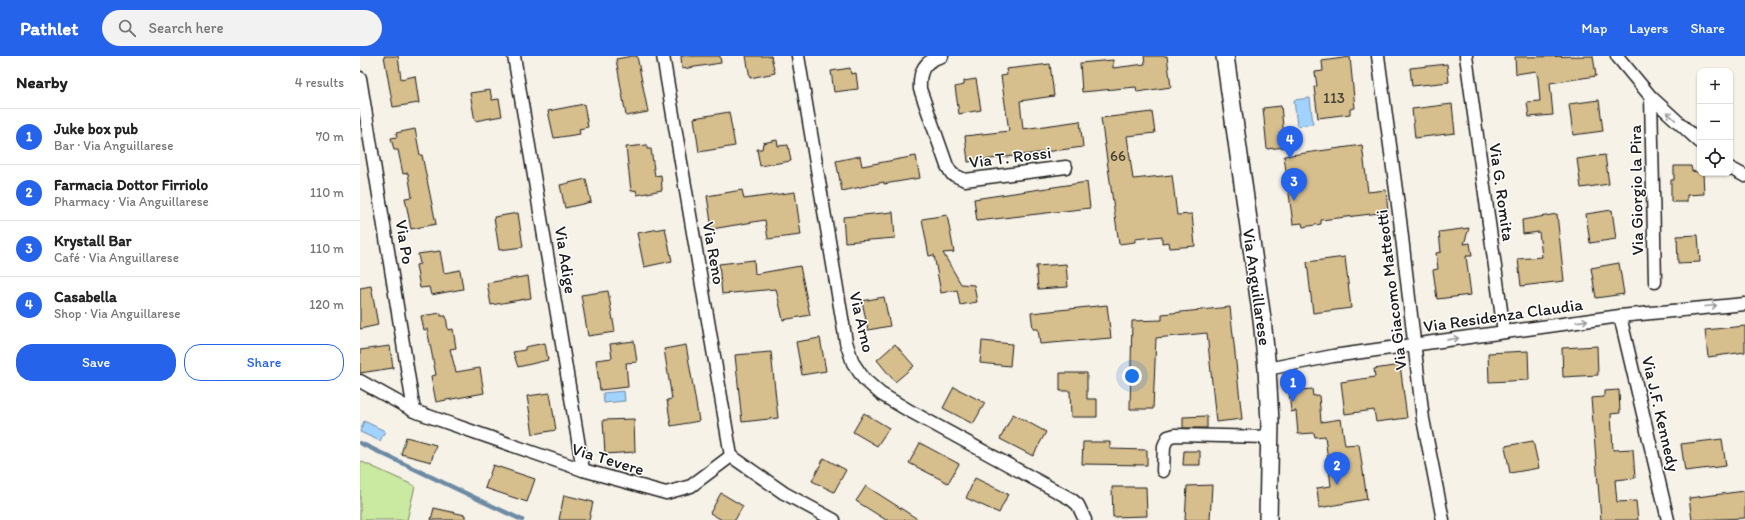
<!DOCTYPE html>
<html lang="en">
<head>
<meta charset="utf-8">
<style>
  body { margin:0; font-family:Itim,sans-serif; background:#f2f2f2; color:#222 }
  .controls { position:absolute; right:12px; top:12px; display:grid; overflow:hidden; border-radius:8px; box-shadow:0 1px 3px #0004 }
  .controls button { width:36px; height:36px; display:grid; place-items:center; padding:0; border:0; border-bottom:1px solid #e0e0e0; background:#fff; color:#222; font:20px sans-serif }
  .you { position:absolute; left:772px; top:320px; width:14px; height:14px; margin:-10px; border:3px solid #fff; border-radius:50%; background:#1a73e8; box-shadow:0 0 0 6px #1a73e833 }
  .badge { display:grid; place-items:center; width:26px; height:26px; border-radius:50%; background:#2563eb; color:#fff; font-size:13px; font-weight:700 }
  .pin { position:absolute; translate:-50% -33px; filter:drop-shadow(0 1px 2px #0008) }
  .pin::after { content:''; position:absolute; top:21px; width:14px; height:12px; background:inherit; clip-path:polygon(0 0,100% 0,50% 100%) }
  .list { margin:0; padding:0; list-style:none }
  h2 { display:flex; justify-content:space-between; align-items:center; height:52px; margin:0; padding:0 16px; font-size:17px }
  h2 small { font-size:13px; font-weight:400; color:#767676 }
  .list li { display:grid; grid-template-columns:26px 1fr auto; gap:12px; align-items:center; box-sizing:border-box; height:56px; padding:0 16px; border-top:1px solid #e0e0e0 }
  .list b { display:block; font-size:15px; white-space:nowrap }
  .list p { margin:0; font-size:13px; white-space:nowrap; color:#767676 }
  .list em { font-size:13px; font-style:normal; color:#767676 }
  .actions { display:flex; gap:8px; padding:12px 16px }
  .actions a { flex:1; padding:9px 0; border:1px solid #2563eb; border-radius:16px; text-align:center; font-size:14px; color:#2563eb }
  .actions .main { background:#2563eb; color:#fff }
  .icon { flex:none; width:22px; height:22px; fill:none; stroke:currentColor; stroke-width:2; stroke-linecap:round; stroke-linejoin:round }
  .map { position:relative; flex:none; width:1385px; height:464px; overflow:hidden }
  header { display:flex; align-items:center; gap:24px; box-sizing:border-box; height:56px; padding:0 20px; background:#2563eb; color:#fff }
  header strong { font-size:19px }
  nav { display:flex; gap:22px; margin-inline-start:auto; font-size:14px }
  .search { width:280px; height:36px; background:#f2f2f2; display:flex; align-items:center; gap:10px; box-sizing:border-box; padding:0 14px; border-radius:22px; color:#767676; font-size:15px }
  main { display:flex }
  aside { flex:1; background:#fff }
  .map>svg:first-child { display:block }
  .green { fill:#cbeaa1; stroke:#74835e }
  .water { fill:#a2d3ff; stroke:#6c8aa4 }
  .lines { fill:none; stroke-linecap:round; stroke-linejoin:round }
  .stream { stroke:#6c8aa4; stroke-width:4.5 }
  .building { fill:#d6be8d; stroke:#1c1c1c }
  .minor-casing { stroke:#1c1c1c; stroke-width:15 }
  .secondary-casing { stroke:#1c1c1c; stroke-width:20 }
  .minor { stroke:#fff; stroke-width:12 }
  .secondary { stroke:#fff; stroke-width:17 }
  .oneway { stroke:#999 }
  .labels { text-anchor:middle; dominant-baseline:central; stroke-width:3; stroke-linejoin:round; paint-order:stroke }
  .number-label { font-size:15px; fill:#4a4438 }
  .street-label { font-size:17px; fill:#1c1c1c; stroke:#fff }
</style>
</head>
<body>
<header>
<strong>Pathlet</strong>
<div class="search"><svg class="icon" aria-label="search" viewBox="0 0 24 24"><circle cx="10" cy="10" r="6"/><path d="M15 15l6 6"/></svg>Search here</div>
<nav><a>Map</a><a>Layers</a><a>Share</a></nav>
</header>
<main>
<aside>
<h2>Nearby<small>4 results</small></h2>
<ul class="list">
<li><span class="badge">1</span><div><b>Juke box pub</b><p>Bar · Via Anguillarese</p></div><em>70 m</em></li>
<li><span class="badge">2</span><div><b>Farmacia Dottor Firriolo</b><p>Pharmacy · Via Anguillarese</p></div><em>110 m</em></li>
<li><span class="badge">3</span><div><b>Krystall Bar</b><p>Café · Via Anguillarese</p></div><em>110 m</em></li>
<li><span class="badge">4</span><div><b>Casabella</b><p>Shop · Via Anguillarese</p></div><em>120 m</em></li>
</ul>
<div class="actions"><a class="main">Save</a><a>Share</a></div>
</aside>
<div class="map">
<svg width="1385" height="464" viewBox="0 0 1385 464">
  <rect width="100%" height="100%" fill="#f7f2e8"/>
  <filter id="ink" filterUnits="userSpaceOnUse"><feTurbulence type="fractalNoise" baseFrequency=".025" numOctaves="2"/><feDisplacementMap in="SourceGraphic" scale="8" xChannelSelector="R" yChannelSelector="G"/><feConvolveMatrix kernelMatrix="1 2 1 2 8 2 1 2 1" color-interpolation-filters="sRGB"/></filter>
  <g filter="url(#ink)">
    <path class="green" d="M 0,405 L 55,430 L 47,464 L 0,464 Z"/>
    <g class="water">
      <path d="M 950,42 L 953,68 L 937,70 L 934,44 Z"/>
      <path d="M 264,335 L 265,345 L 244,347 L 243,337 Z"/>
      <path d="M 4,365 L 25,375 L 20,385 L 0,376 Z"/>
    </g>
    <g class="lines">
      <path class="stream" d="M 0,387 L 162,464"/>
    </g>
    <g class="building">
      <path d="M 24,0 L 38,0 L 41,23 L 55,20 L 59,47 L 33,51 Z"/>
      <path d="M 272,0 L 277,0 L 288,56 L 266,60 L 256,3 Z"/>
      <path d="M 321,0 L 360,0 L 361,7 L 322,13 Z"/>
      <path d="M 386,0 L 411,0 L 415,17 L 390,22 Z"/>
      <path d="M 784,0 L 807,0 L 811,31 L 777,36 L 776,31 L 722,36 L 720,7 L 753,4 L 753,12 L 785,8 Z"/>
      <path d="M 1233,0 L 1236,20 L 1190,27 L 1193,59 L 1169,61 L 1167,46 L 1180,45 L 1178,22 L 1176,15 L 1156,18 L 1155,1 Z"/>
      <path d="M 990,1 L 995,52 L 990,53 L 990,58 L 958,62 L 954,31 L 957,30 L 955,16 L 963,15 L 962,5 Z"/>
      <path d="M 690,8 L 694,40 L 660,45 L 663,73 L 720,65 L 723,91 L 608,106 L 605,80 L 649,75 L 641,20 L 647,19 L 646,13 Z"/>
      <path d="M 1087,8 L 1089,26 L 1052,30 L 1050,12 Z"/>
      <path d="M 490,12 L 491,18 L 496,17 L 498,33 L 474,36 L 471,15 Z"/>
      <path d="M 616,23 L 621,54 L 599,58 L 595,31 L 604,29 L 604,25 Z"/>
      <path d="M 130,34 L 132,44 L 139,43 L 142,60 L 115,65 L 110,37 Z"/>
      <path d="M 1239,44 L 1243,75 L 1213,79 L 1209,48 Z"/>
      <path d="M 224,48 L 228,71 L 219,73 L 220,78 L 194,82 L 188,55 Z"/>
      <path d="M 1092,48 L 1095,77 L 1055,82 L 1052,53 Z"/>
      <path d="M 921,50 L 925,91 L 907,93 L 903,52 Z"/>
      <path d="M 369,56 L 375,90 L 339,96 L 334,62 Z"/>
      <path d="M 792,56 L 795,77 L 767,80 L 773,123 L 812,119 L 817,159 L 832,158 L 835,190 L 810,192 L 809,186 L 802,187 L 802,180 L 775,183 L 775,186 L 759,188 L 741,62 Z"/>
      <path d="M 55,73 L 60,99 L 62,99 L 76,168 L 51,173 L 45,142 L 52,141 L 48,117 L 43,118 L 38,94 L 34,94 L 31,82 L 37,81 L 36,77 Z"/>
      <path d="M 417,84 L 418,90 L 428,89 L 431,105 L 400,110 L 397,93 L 402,93 L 403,87 Z"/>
      <path d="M 287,89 L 287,93 L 291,93 L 295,120 L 301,119 L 302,134 L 277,139 L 276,134 L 271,135 L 266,91 Z"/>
      <path d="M 1002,89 L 1008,136 L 1026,134 L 1028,156 L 961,164 L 961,168 L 943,171 L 942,167 L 933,168 L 924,100 Z"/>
      <path d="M 1245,99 L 1249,128 L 1221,132 L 1217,103 Z"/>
      <path d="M 500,100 L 502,110 L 556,100 L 560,122 L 524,128 L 524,126 L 482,135 L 476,105 Z"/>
      <path d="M 1314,110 L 1331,110 L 1332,115 L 1343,117 L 1344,138 L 1327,139 L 1327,146 L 1311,146 L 1311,124 L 1314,124 Z"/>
      <path d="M 226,123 L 231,146 L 205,152 L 200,129 Z"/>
      <path d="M 727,126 L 730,152 L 617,165 L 614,143 Z"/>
      <path d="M 382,134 L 384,143 L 435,136 L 441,179 L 408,183 L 405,164 L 352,173 L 347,140 Z"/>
      <path d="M 1252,154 L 1256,183 L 1230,187 L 1226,158 Z"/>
      <path d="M 533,156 L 535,182 L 485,186 L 483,161 Z"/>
      <path d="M 158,157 L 163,191 L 139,194 L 134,161 Z"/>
      <path d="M 1197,158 L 1204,225 L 1161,230 L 1158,203 L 1182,201 L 1179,176 L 1163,178 L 1162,164 Z"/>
      <path d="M 587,159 L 594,196 L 583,197 L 601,228 L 614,229 L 617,246 L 600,249 L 597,234 L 581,237 L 574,199 L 569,200 L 562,163 Z"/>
      <path d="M 305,172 L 312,205 L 284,211 L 277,177 Z"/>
      <path d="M 1109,172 L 1104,188 L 1110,187 L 1112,200 L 1106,200 L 1111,239 L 1077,243 L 1073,214 L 1078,213 L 1076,197 L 1081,196 L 1079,176 Z"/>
      <path d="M 1338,179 L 1340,206 L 1318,207 L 1317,180 Z"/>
      <path d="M 80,195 L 84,217 L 100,214 L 103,233 L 71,239 L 69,231 L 60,232 L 56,209 L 60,208 L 58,198 Z"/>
      <path d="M 985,201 L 991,252 L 953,257 L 947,206 Z"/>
      <path d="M 394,204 L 395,218 L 440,210 L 450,259 L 423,264 L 416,233 L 362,238 L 359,208 Z"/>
      <path d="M 1259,207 L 1264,238 L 1236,242 L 1231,212 Z"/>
      <path d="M 706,208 L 708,231 L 678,233 L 676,210 Z"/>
      <path d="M 168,220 L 171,242 L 131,249 L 127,227 Z"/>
      <path d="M 11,230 L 18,269 L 0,273 L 0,232 Z"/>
      <path d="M 248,235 L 255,276 L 228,280 L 221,239 Z"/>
      <path d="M 524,241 L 530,270 L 508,274 L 502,245 Z"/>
      <path d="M 747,249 L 751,282 L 680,288 L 678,273 L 673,273 L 671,257 Z"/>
      <path d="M 870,251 L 882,363 L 856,366 L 847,277 L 796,282 L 793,353 L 770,353 L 772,265 L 802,264 L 802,258 Z"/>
      <path d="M 81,257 L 81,260 L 86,260 L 88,274 L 93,273 L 96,292 L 90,293 L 96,316 L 120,312 L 124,337 L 76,346 L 71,320 L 76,319 L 67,273 L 64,274 L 61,260 Z"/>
      <path d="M 1385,270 L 1385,296 L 1348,301 L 1345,274 Z"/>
      <path d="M 460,282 L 466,315 L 442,319 L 436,286 Z"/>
      <path d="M 274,285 L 277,306 L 266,307 L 268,331 L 240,334 L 236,304 L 252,302 L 250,288 Z"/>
      <path d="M 622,285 L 652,288 L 650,310 L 620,307 Z"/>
      <path d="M 185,287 L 188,304 L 158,311 L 153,296 L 165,294 L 165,291 Z"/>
      <path d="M 535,288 L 554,310 L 535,326 L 517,304 Z"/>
      <path d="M 326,289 L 339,365 L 311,370 L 307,344 L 312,343 L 304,293 Z"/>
      <path d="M 30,290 L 33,312 L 0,317 L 0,294 Z"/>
      <path d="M 1237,290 L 1238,319 L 1203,321 L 1202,292 Z"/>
      <path d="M 1168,295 L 1169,324 L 1129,326 L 1128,297 Z"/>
      <path d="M 411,296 L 418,362 L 382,366 L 375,299 Z"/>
      <path d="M 1040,309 L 1047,362 L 1016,366 L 1014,354 L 985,358 L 981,326 L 1015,321 L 1014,313 Z"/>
      <path d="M 700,317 L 727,317 L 727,343 L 737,343 L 737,361 L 711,361 L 710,335 L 700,335 Z"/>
      <path d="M 594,331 L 625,347 L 613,368 L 583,352 Z"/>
      <path d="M 952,333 L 953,340 L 959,339 L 961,366 L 981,363 L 985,389 L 999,388 L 1007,443 L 959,452 L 957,432 L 971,430 L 965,380 L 955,381 L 954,377 L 938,378 L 936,355 L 931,356 L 929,335 Z"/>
      <path d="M 1259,334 L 1260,357 L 1251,358 L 1253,394 L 1273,393 L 1275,422 L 1255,424 L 1257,446 L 1276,445 L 1278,464 L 1241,464 L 1231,342 L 1244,341 L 1244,335 Z"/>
      <path d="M 190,337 L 196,374 L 173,378 L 167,340 Z"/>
      <path d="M 504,357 L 529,372 L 517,390 L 493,376 Z"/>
      <path d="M 653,358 L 686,376 L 673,400 L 640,383 Z"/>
      <path d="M 847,360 L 847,372 L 823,372 L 823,361 Z"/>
      <path d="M 274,363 L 275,396 L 245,398 L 243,364 Z"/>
      <path d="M 46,381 L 76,389 L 71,406 L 41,398 Z"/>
      <path d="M 1362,383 L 1366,410 L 1325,415 L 1321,388 Z"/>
      <path d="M 1173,385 L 1179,412 L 1150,417 L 1145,390 Z"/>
      <path d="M 723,386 L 750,386 L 750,393 L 787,394 L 787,409 L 722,408 Z"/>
      <path d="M 560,387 L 599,408 L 588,427 L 549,407 Z"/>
      <path d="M 824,395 L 840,395 L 840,409 L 823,409 Z"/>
      <path d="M 464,402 L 486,414 L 474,436 L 452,425 Z"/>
      <path d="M 133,409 L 175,423 L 167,446 L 125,432 Z"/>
      <path d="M 615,422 L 648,438 L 639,457 L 606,442 Z"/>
      <path d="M 852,429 L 850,464 L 825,464 L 827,430 Z"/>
      <path d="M 506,430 L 559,464 L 526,464 L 496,445 Z"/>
      <path d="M 752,431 L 786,431 L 787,460 L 753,461 Z"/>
      <path d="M 1385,435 L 1385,462 L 1332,464 L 1329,442 Z"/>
      <path d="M 361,437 L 383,450 L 375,464 L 362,464 L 350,457 Z"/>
      <path d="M 204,439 L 233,446 L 229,464 L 199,464 Z"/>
      <path d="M 74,452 L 105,459 L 105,464 L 71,464 Z"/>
    </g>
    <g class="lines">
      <defs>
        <g id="minor">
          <path d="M 154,0 L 223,414"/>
          <path d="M 303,0 L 371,400"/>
          <path d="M 438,0 L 486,286 L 493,307 L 504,323 L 521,338 L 548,354 L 711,443 L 718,449 L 725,464"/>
          <path d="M 582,0 C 564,5 559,15 560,33 L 587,110 L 592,118 L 605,124 L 706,111"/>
          <path d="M 1018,0 L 1040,164 L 1063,363 L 1083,464"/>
          <path d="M 1106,0 L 1144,276"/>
          <path d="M 1257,0 L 1291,41 L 1340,86"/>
          <path d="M 0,22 L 54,355"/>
          <path d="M 1291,41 L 1295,226"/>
          <path d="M 1370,112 L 1385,120"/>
          <path d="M 1260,260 L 1308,464"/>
          <path d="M 907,313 L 973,300 L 1260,260 L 1385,248"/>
          <path d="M 0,325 L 54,355 L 223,414 L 306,437 L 331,430 L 371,400"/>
          <path d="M 371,400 L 424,437 L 474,464"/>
          <path d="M 803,415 L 804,390 L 808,381 L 815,379 L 910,381"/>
        </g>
        <path id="secondary" d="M 865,0 L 902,263 L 907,313 L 910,366 L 908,464"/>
      </defs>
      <use href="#minor" class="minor-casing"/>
      <use href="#secondary" class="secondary-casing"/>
      <use href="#minor" class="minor"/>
      <use href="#secondary" class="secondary"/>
    </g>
    <defs><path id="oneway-shaft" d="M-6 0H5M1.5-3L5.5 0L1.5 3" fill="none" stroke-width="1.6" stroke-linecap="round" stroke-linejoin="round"/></defs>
    <g class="oneway">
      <use href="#oneway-shaft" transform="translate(1311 60) rotate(-137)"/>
      <use href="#oneway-shaft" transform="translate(1351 250) rotate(-5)"/>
      <use href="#oneway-shaft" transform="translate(1222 265) rotate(-8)"/>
      <use href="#oneway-shaft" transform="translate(1093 283) rotate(-8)"/>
    </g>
  </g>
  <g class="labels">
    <g class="number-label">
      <text x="974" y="42">113</text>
      <text x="758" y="100">66</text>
    </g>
    <g class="street-label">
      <text transform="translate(650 101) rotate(-7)">Via T. Rossi</text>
      <text transform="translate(1276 134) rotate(-91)">Via Giorgio la Pira</text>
      <text transform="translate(1142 136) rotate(82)">Via G. Romita</text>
      <text transform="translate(45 186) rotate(81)">Via Po</text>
      <text transform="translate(354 197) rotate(80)">Via Reno</text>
      <text transform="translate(206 204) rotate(81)">Via Adige</text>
      <text transform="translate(897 231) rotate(82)">Via Anguillarese</text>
      <text transform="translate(1031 234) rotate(-97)">Via Giacomo Matteotti</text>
      <text transform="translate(1143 259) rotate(-8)">Via Residenza Claudia</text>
      <text transform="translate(502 266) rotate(77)">Via Arno</text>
      <text transform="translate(1301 358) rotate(77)">Via J.F. Kennedy</text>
      <text transform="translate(248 403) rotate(17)">Via Tevere</text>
    </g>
  </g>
</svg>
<div class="controls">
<button>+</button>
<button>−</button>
<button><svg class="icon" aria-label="locate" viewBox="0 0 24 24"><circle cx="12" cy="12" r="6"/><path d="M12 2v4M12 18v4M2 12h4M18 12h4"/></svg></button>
</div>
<div class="you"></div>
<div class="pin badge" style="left:933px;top:346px">1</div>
<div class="pin badge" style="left:977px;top:429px">2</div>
<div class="pin badge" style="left:934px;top:145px">3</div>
<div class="pin badge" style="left:930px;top:103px">4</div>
</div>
</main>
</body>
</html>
